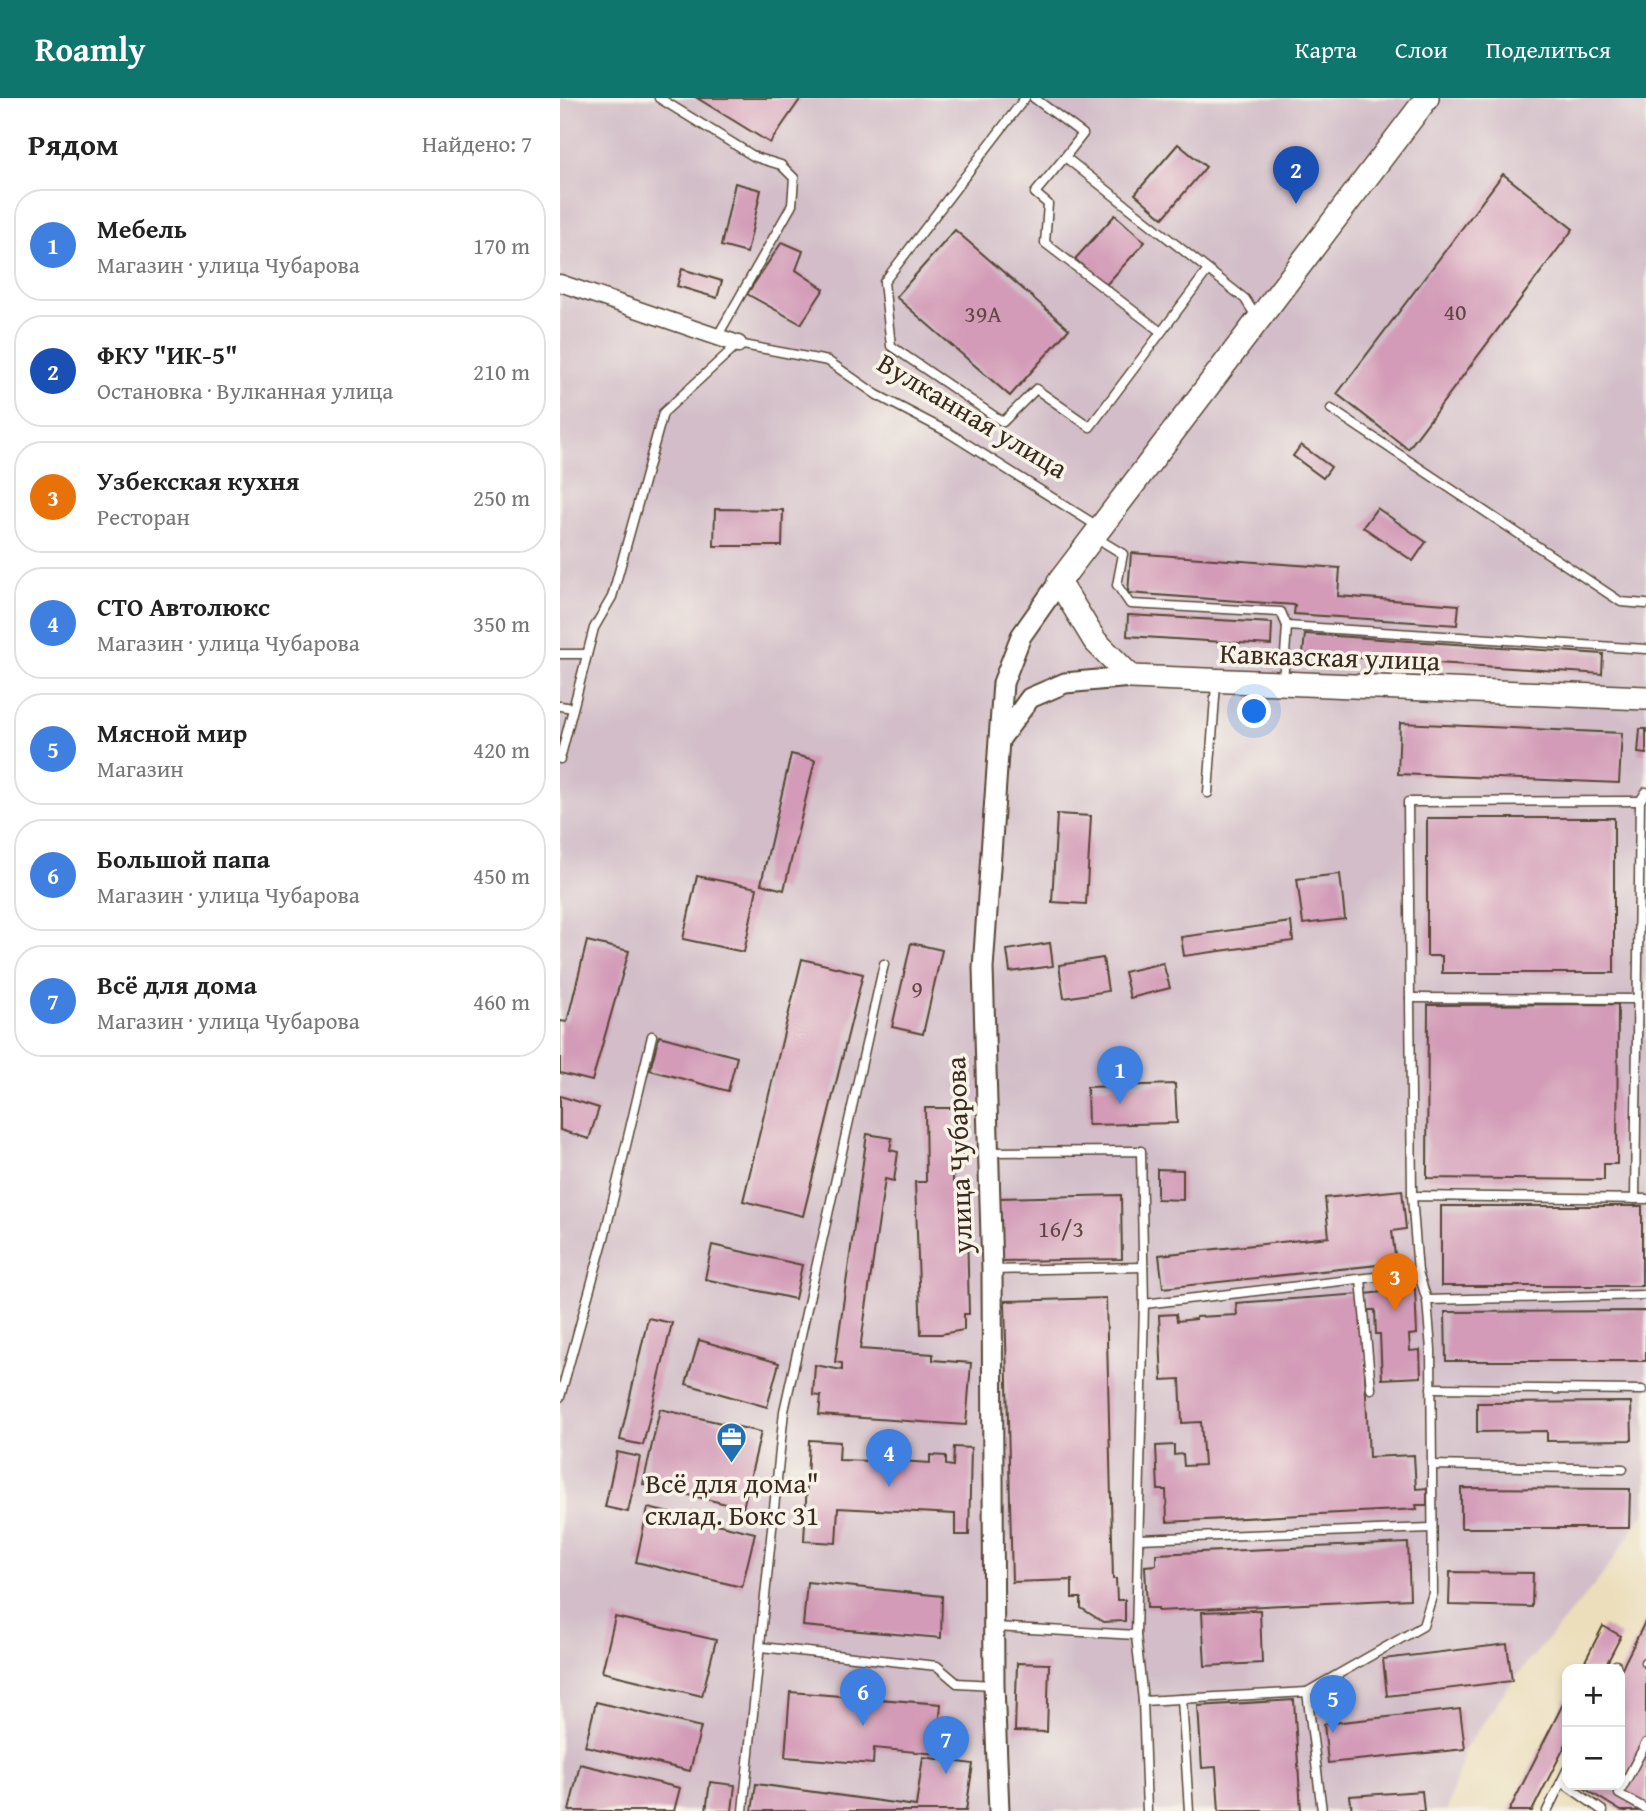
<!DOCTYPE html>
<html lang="ru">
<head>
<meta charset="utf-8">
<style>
  body { margin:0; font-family:"Gentium Book Plus",serif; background:#f6f6f6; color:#222 }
  .controls { position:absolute; right:21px; bottom:21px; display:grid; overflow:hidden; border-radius:14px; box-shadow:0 4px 10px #0003 }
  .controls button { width:63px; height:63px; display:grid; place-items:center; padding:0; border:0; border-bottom:2px solid #e0e0e0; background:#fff; color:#222; font:35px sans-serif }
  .you { position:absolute; left:695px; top:614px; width:24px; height:24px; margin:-18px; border:5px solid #fff; border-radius:50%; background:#1a73e8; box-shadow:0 0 0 10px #1a73e833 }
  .badge { display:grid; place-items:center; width:46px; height:46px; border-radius:50%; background:#0f766e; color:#fff; font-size:23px; font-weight:700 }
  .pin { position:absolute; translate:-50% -58px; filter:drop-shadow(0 2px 4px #0008) }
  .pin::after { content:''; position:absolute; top:37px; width:24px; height:21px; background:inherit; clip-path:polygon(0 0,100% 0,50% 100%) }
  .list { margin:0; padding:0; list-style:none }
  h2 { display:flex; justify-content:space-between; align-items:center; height:91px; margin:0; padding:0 28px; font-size:30px }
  h2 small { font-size:23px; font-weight:400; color:#767676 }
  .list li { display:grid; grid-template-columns:46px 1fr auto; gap:21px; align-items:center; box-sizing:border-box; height:112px; margin:0 14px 14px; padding:0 14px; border:2px solid #e0e0e0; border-radius:28px }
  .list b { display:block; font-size:26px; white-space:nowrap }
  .list p { margin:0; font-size:23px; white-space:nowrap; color:#767676 }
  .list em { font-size:23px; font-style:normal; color:#767676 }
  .map { position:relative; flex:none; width:1086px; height:1713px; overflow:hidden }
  header { display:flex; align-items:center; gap:42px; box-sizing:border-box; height:98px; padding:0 35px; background:#0f766e; color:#fff }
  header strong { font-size:33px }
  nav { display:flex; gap:38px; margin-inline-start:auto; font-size:24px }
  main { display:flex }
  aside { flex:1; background:#fff }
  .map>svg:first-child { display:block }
  .industrial { fill:#d2bdc8 }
  .building { fill:#d39bb7 }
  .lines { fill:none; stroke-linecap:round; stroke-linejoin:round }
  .service-casing { stroke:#564536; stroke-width:11 }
  .minor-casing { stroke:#564536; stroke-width:19 }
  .tertiary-casing { stroke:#564536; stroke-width:23 }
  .secondary-casing { stroke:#564536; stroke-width:26 }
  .service { stroke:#fff; stroke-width:8 }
  .minor { stroke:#fff; stroke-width:16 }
  .tertiary { stroke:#fff; stroke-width:19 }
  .secondary { stroke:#fff; stroke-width:23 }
  .labels { text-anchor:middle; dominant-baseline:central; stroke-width:7; stroke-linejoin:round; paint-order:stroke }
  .number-label { font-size:24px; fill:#614644 }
  .street-label { font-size:28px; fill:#3b2a1e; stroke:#f7f3e8 }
  .poi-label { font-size:28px; fill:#3b2a1e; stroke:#f7f3e8 }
</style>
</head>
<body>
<header>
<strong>Roamly</strong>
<nav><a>Карта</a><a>Слои</a><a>Поделиться</a></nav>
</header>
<main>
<aside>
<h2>Рядом<small>Найдено: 7</small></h2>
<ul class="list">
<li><span class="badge" style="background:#3f7fe0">1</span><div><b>Мебель</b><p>Магазин · улица Чубарова</p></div><em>170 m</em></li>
<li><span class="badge" style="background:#1a4fb4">2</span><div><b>ФКУ &quot;ИК-5&quot;</b><p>Остановка · Вулканная улица</p></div><em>210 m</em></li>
<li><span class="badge" style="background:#e8710a">3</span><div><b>Узбекская кухня</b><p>Ресторан</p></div><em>250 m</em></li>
<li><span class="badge" style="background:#3f7fe0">4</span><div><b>СТО Автолюкс</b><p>Магазин · улица Чубарова</p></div><em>350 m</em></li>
<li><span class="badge" style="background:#3f7fe0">5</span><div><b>Мясной мир</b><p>Магазин</p></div><em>420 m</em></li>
<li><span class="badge" style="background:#3f7fe0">6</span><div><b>Большой папа</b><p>Магазин · улица Чубарова</p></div><em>450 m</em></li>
<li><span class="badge" style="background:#3f7fe0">7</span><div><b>Всё для дома</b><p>Магазин · улица Чубарова</p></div><em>460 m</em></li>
</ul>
</aside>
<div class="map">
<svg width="1086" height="1713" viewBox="0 0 1086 1713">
  <rect width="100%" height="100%" fill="#f7f3e8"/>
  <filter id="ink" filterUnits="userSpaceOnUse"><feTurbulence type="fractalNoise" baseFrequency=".0143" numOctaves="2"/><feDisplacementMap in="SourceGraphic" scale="14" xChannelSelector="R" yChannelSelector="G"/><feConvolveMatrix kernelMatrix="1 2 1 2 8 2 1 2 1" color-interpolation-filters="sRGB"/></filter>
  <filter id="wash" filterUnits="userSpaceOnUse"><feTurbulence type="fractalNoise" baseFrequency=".00686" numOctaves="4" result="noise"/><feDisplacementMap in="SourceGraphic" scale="28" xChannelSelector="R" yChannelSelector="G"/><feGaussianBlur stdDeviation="1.57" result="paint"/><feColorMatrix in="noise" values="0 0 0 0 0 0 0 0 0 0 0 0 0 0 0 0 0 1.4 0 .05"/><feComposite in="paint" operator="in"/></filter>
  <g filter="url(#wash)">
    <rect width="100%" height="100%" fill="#ecdebb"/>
    <path class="industrial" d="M 0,0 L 1086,0 L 1086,1412 L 1042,1478 L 952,1583 L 905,1651 L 887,1713 L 0,1713 Z"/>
    <g id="blocks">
      <g class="building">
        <path d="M 137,0 L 241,0 L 210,45 Z"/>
        <path d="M 618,46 L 646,69 L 603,120 L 575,96 Z"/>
        <path d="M 943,76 L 1013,131 L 848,351 L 777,296 Z"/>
        <path d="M 175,85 L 201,92 L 187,155 L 161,148 Z"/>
        <path d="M 555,117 L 585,144 L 545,188 L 515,161 Z"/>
        <path d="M 395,132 L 509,231 L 450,298 L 336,199 Z"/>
        <path d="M 222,144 L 243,153 L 236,172 L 264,191 L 241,226 L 187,196 Z"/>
        <path d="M 122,171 L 162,183 L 157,200 L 117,188 Z"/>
        <path d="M 741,347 L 771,369 L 763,380 L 733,358 Z"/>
        <path d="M 817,410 L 866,444 L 853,463 L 803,429 Z"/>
        <path d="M 155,411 L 223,412 L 222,448 L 154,448 Z"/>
        <path d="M 571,455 L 780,470 L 778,498 L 899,507 L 897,527 L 734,516 L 735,507 L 568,495 Z"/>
        <path d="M 568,517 L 712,525 L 711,547 L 567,538 Z"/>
        <path d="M 745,536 L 1043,556 L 1042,576 L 743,556 Z"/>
        <path d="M 840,625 L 1062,635 L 1059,685 L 838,676 Z"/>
        <path d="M 1080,631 L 1086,631 L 1086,656 L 1078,655 Z"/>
        <path d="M 231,656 L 255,662 L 224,792 L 201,786 Z"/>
        <path d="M 497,716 L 531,718 L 526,806 L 492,804 Z"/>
        <path d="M 867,720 L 1054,720 L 1054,875 L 882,875 L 882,858 L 867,858 Z"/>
        <path d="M 780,776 L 785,821 L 743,826 L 737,781 Z"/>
        <path d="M 137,778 L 197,790 L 184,854 L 123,841 Z"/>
        <path d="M 731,824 L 733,843 L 624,858 L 621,839 Z"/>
        <path d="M 27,843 L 69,853 L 32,983 L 0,975 L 0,923 L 7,924 Z"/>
        <path d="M 351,845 L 382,852 L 363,936 L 332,929 Z"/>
        <path d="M 490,845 L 493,868 L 450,874 L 447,852 Z"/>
        <path d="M 543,860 L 548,893 L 504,900 L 499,867 Z"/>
        <path d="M 242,861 L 303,876 L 243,1118 L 183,1103 Z"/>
        <path d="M 603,865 L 610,890 L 570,900 L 564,874 Z"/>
        <path d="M 1058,906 L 1057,1066 L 1044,1066 L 1044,1082 L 867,1080 L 868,907 Z"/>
        <path d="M 99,938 L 177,959 L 168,993 L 90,972 Z"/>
        <path d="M 615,986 L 617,1025 L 528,1027 L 527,989 Z"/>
        <path d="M 0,998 L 39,1010 L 29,1041 L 0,1032 Z"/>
        <path d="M 365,1010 L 393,1010 L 393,1037 L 402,1037 L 402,1072 L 393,1072 L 393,1084 L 406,1084 L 409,1216 L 404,1216 L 404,1232 L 381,1236 L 361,1236 L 355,1084 L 366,1084 Z"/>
        <path d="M 307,1036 L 332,1040 L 330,1052 L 338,1054 L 334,1083 L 325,1081 L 300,1251 L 373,1256 L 373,1262 L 411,1265 L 406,1327 L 259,1317 L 261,1298 L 253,1297 L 255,1267 L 282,1272 L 282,1265 L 275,1264 Z"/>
        <path d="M 597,1071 L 623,1072 L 623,1102 L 597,1101 Z"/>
        <path d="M 842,1092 L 846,1131 L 832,1133 L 836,1165 L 603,1190 L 599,1157 L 769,1139 L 765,1100 Z"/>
        <path d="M 561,1097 L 562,1161 L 441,1163 L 440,1100 Z"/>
        <rect x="881" y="1108" width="201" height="80"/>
        <path d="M 152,1147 L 242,1167 L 235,1201 L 145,1181 Z"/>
        <path d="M 855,1190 L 857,1236 L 849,1237 L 850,1253 L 860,1252 L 861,1279 L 822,1281 L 820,1236 L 816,1236 L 815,1212 L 807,1212 L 806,1196 Z"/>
        <path d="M 801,1196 L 809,1359 L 854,1357 L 856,1391 L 867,1390 L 867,1407 L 856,1407 L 857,1411 L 607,1424 L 606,1392 L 598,1392 L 596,1348 L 614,1347 L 614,1357 L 623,1356 L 624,1368 L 644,1367 L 641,1324 L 622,1325 L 620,1281 L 602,1282 L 599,1217 L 616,1216 L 617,1223 L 636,1221 L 636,1219 L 677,1217 L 676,1205 Z"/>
        <path d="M 546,1200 L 553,1481 L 556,1481 L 557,1502 L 565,1502 L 565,1523 L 543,1524 L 521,1510 L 521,1500 L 512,1500 L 512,1482 L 452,1484 L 445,1203 Z"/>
        <path d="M 1086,1213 L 1086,1263 L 886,1263 L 885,1214 Z"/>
        <path d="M 88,1220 L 112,1225 L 83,1347 L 60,1342 Z"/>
        <path d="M 139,1242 L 219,1265 L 207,1309 L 126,1286 Z"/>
        <path d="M 1071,1304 L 1072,1342 L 987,1343 L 987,1333 L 917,1334 L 917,1305 Z"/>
        <path d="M 100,1311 L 201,1334 L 183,1410 L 83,1386 Z"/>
        <path d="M 249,1342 L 280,1344 L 279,1362 L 309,1363 L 310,1347 L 326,1348 L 325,1362 L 370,1365 L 370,1357 L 386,1358 L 386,1367 L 393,1368 L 394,1349 L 411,1350 L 409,1437 L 395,1437 L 395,1416 L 278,1410 L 276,1445 L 244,1443 Z"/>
        <path d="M 57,1354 L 80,1359 L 68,1414 L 45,1409 Z"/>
        <path d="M 901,1390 L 1070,1391 L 1069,1430 L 901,1430 Z"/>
        <path d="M 88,1410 L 195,1435 L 182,1489 L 76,1464 Z"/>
        <path d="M 848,1445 L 850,1501 L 598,1513 L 598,1510 L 587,1510 L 585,1468 L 596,1467 L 596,1456 Z"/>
        <path d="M 890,1474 L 973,1475 L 972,1509 L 889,1507 Z"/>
        <path d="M 247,1484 L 382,1498 L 381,1540 L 243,1528 Z"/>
        <path d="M 700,1512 L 702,1565 L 645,1568 L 642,1514 Z"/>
        <path d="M 55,1519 L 156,1542 L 142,1598 L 42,1574 Z"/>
        <path d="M 1086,1522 L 1086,1713 L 1061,1713 L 1019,1687 L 1060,1687 L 1060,1574 Z"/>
        <path d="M 1043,1528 L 1061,1538 L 1044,1571 L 1021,1571 Z"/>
        <path d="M 947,1546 L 952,1583 L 827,1598 L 823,1561 Z"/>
        <path d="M 457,1565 L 489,1566 L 487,1634 L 455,1633 Z"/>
        <path d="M 230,1594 L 381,1606 L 377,1656 L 314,1650 L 313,1666 L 225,1659 Z"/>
        <path d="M 1007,1598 L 1007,1644 L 972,1713 L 949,1713 Z"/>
        <path d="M 734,1602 L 741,1713 L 659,1713 L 656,1669 L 642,1670 L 638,1608 Z"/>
        <path d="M 36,1604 L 141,1629 L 130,1673 L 25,1648 Z"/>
        <path d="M 900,1611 L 905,1651 L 768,1665 L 764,1626 Z"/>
        <path d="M 363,1659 L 413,1666 L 406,1713 L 192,1713 L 196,1686 L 356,1708 Z"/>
        <path d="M 20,1666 L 120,1690 L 114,1713 L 9,1713 Z"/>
        <path d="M 150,1684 L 175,1687 L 172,1713 L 146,1713 Z"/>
        <path d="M 862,1693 L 864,1713 L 792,1713 L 790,1698 Z"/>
      </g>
    </g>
  </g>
  <g filter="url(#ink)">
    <use href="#blocks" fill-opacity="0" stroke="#564536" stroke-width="2"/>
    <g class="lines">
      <defs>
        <g id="service">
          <path d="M 99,0 L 195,59 L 221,67 L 234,80 L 232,107 L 157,239"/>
          <path d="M 465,0 L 324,184 L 331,248 L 443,324 L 476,291 L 530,329 L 648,172"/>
          <path d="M 474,0 L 523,36 L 505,59 L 685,201 L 697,220"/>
          <path d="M 505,59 L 475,95 L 488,106 L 485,145 L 601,234"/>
          <path d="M 771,311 L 1061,504 L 1086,506"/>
          <path d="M 535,439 L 563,456 L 557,487 L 570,506 L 721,514 L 727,528 L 1086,551"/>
          <path d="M 0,556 L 27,556"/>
          <path d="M 723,584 L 727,528"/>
          <path d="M 0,608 L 13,610"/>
          <path d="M 0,661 L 34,530 L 52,499 L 103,315 L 178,246 L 268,263 L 317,297 L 386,333 L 539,429"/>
          <path d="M 648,695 L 656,586"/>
          <path d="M 850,900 L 1077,901"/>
          <path d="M 429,1054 L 581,1053 L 584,1206"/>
          <path d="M 852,1098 L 848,704 L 1080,703"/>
          <path d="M 1075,1101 L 1080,703 L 1086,694"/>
          <path d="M 432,1172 L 583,1169"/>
          <path d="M 801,1181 L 811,1291"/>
          <path d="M 867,1202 L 1086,1197"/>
          <path d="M 871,1290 L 1082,1292"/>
          <path d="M 0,1299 L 44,1140 L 92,938"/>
          <path d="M 872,1367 L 1063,1371"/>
          <path d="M 579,1441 L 871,1430"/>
          <path d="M 435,1529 L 576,1537"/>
          <path d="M 201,1549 L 377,1568 L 397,1585 L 433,1587"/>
          <path d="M 1085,1564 L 1086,1565"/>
          <path d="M 1054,1571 L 1056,1567"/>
          <path d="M 622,1601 L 629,1713"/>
          <path d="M 583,1603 L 747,1594"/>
          <path d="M 1086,1645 L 1059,1696 L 1086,1711"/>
          <path d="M 1002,1684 L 1043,1713"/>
          <path d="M 183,1713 L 224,1313 L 324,866"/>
          <path d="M 587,1713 L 583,1603 L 576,1537 L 584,1206 L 858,1174"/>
          <path d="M 762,1713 L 747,1594 L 863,1528 L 873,1495 L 871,1252 L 867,1202 L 858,1174 L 852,1098 L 1086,1101"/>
          <path d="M 987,1713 L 1007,1672"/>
        </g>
        <path id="minor" d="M 0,185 L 178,246"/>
        <g id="tertiary">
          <path d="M 440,641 L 470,600 L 505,585 L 571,579"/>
          <path d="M 439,1713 L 434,1587 L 432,1172 L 423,870 L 443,585 L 461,538 L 499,484"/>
        </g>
        <path id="secondary" d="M 867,0 L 499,484 L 535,543 L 571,579 L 1086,600"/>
      </defs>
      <use href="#service" class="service-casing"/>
      <use href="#minor" class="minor-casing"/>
      <use href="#tertiary" class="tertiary-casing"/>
      <use href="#secondary" class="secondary-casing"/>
      <use href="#service" class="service"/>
      <use href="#minor" class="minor"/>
      <use href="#tertiary" class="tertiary"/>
      <use href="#secondary" class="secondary"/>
    </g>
  </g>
  <defs>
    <symbol id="office-pin" viewBox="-11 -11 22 30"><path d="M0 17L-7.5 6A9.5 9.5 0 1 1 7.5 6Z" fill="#1f6fb2" stroke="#f7f3e8"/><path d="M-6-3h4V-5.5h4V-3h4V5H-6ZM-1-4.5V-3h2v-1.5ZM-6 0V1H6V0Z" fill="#fff"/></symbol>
  </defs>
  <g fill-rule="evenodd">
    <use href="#office-pin" x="154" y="1322" width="35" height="47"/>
  </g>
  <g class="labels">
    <g class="number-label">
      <text x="895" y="213">40</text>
      <text x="423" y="215">39А</text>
      <text x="357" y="890">9</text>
      <text x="501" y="1130">16/3</text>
    </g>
    <g class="street-label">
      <text transform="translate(413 317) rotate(31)">Вулканная улица</text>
      <text transform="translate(770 558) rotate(2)">Кавказская улица</text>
      <text transform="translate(398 1057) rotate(-92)">улица Чубарова</text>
    </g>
    <g class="poi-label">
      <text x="172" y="1384">Всё для дома"<tspan x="172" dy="32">склад. Бокс 31</tspan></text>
    </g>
  </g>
</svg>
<div class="controls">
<button>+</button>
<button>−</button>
</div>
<div class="you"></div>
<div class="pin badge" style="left:560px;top:1006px;background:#3f7fe0">1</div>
<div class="pin badge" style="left:736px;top:106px;background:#1a4fb4">2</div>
<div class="pin badge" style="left:835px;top:1213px;background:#e8710a">3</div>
<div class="pin badge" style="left:329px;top:1389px;background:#3f7fe0">4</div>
<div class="pin badge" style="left:773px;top:1635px;background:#3f7fe0">5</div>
<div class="pin badge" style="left:303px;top:1628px;background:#3f7fe0">6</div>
<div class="pin badge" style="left:386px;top:1676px;background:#3f7fe0">7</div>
</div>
</main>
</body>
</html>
